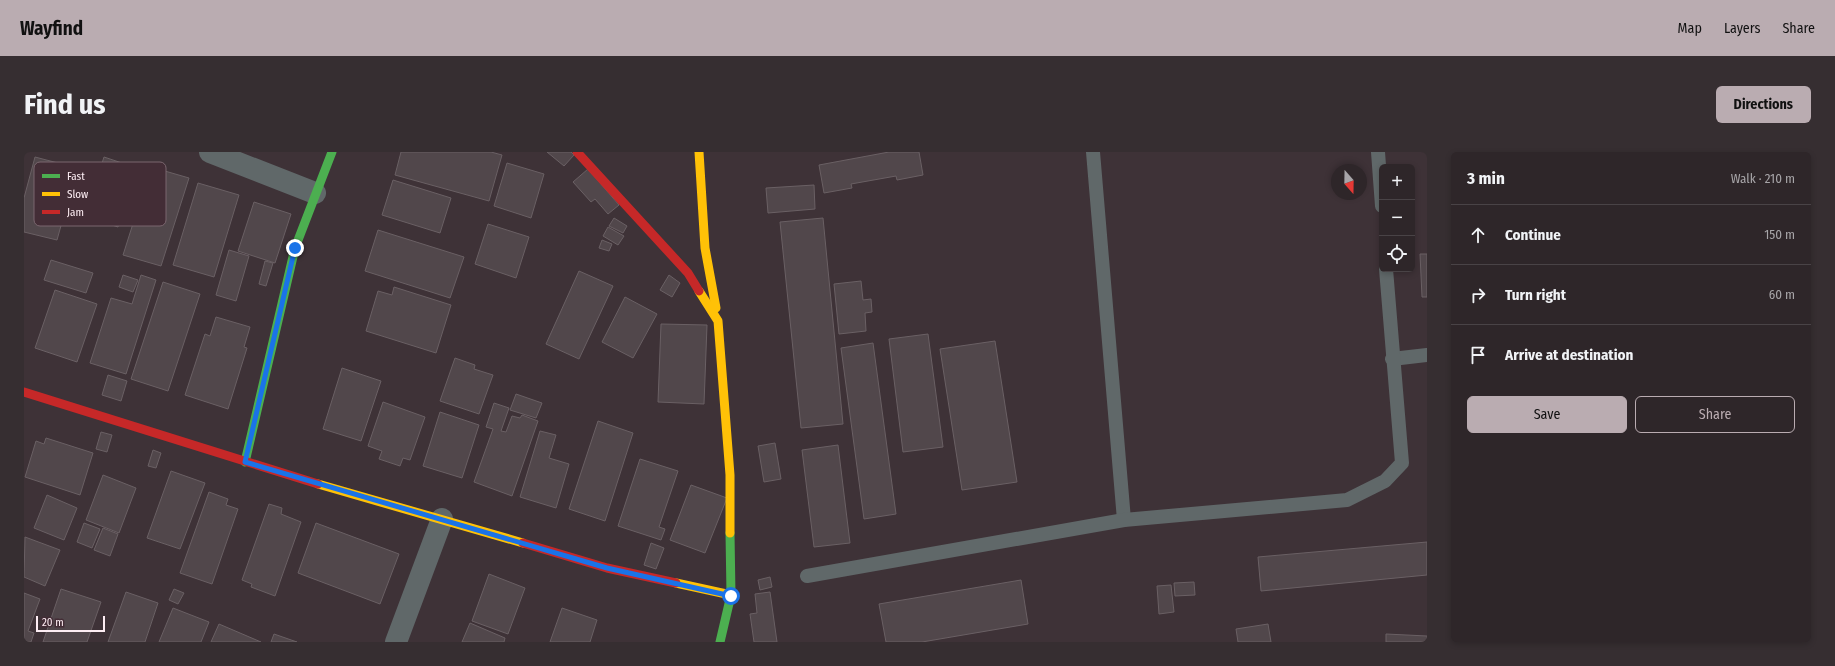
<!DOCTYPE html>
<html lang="en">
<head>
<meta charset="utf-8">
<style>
  body { margin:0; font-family:"Fira Sans Condensed",sans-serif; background:#362e31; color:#f1f3f6 }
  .controls { position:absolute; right:12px; top:12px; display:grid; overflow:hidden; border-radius:6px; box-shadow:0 2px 6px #0003 }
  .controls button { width:36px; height:36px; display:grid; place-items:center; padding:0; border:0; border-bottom:1px solid #494346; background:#2e2629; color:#f1f3f6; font:20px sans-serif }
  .compass { position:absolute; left:1307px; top:12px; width:36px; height:36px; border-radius:50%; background:#2e2629; box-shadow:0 2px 6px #0003; rotate:160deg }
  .scale { position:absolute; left:12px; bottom:10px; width:69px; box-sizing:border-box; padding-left:4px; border:2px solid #fdedf3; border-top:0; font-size:11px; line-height:14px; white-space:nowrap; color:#fdedf3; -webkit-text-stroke:3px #432d36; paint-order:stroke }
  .stop { position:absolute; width:12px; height:12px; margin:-9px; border:3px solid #1a73e8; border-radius:50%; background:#fff }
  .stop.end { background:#1a73e8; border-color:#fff; box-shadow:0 1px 4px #0008 }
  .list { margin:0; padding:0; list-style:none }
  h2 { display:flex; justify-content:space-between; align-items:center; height:52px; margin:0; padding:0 16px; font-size:17px }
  h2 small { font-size:13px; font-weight:400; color:#a7a5a8 }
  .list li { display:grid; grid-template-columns:26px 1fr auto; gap:12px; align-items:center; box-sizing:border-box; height:60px; padding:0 16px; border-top:1px solid #494346 }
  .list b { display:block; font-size:15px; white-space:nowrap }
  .list em { font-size:13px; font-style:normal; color:#a7a5a8 }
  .actions { display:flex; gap:8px; padding:12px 16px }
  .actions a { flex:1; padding:9px 0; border:1px solid #baacb1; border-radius:6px; text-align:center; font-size:14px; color:#baacb1 }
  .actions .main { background:#baacb1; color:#111 }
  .icon { flex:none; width:22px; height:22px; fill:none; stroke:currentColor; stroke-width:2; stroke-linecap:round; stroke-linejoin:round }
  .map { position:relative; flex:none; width:1403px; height:490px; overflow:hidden; border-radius:6px }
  header { display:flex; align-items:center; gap:24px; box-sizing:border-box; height:56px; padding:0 20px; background:#baacb1; color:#111 }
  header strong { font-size:19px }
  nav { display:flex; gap:22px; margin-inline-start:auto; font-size:14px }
  .intro { display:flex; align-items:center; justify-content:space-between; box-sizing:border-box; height:96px; padding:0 24px }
  h1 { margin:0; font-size:28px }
  .button { padding:10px 18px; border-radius:6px; background:#baacb1; color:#111; font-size:14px; font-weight:700 }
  main { display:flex; gap:24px; padding:0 24px }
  aside { flex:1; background:#2e2629; border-radius:6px; box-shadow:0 2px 6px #0003 }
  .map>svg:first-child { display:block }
  .building { fill:#51474b; stroke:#6a6064 }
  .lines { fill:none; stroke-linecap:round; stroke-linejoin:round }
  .lane { stroke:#606869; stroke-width:14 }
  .street { stroke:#606869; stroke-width:22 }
  .fast { stroke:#4caf50; stroke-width:9 }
  .slow { stroke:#ffc107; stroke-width:9 }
  .jam { stroke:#c62828; stroke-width:9 }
  .route { stroke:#1a73e8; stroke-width:5 }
  .key { fill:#432d36; stroke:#7b676f; stroke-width:1 }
  .key-label { font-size:11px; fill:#fdedf3 }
</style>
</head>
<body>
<header>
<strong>Wayfind</strong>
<nav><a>Map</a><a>Layers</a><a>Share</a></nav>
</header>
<div class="intro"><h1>Find us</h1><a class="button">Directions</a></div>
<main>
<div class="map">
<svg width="1403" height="490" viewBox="0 0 1403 490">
  <rect width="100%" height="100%" fill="#3e3237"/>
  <g class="building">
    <path d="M 377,0 L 467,0 L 478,3 L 465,49 L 371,23 Z"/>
    <path d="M 523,0 L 547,0 L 550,3 L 540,14 Z"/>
    <path d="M 865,0 L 895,0 L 899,23 L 873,28 L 872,24 L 827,32 L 828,36 L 800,41 L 795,13 Z"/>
    <path d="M 11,5 L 53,16 L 33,88 L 0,80 L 0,46 Z"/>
    <path d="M 80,5 L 113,16 L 94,75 L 61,64 Z"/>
    <path d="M 483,11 L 520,22 L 507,66 L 470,54 Z"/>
    <path d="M 127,15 L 165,26 L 137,114 L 99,103 Z"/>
    <path d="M 564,17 L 595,53 L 584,62 L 571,47 L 567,50 L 549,30 Z"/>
    <path d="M 369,28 L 427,46 L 416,81 L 358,63 Z"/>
    <path d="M 174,31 L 215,43 L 190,125 L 149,113 Z"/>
    <path d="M 790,33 L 791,57 L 744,61 L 742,36 Z"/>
    <path d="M 230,50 L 267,62 L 251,111 L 214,99 Z"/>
    <path d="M 590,66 L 603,74 L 599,81 L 585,74 Z"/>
    <path d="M 799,66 L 819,272 L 777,276 L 756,70 Z"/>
    <path d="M 464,72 L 505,85 L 492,126 L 451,112 Z"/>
    <path d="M 584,75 L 600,84 L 594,93 L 579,84 Z"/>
    <path d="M 354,78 L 440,105 L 426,146 L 341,119 Z"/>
    <path d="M 578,88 L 588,92 L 585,99 L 575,96 Z"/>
    <path d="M 205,98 L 225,104 L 212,149 L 192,143 Z"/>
    <path d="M 1396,102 L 1403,102 L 1403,145 L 1398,145 Z"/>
    <path d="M 27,108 L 69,121 L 62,141 L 20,128 Z"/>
    <path d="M 241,109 L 249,111 L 242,134 L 235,132 Z"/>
    <path d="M 555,119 L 589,134 L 555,207 L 522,192 Z"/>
    <path d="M 99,123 L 114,128 L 109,140 L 95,135 Z"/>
    <path d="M 117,123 L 132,128 L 102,222 L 66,211 L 87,146 L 108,152 Z"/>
    <path d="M 645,123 L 656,131 L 648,145 L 636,138 Z"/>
    <path d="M 837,129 L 839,148 L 847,147 L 848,160 L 841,161 L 842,179 L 815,182 L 810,132 Z"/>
    <path d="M 139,130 L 176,142 L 144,239 L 107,227 Z"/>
    <path d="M 370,135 L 427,153 L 412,201 L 342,179 L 354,139 L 368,143 Z"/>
    <path d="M 31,138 L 73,152 L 53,210 L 11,196 Z"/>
    <path d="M 601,145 L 633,162 L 609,206 L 578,190 Z"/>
    <path d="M 192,165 L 226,175 L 220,195 L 223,196 L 204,257 L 161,243 L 181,182 L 186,184 Z"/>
    <path d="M 637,172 L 683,173 L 680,252 L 634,250 Z"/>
    <path d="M 904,182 L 919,295 L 879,300 L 865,187 Z"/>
    <path d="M 971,189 L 993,330 L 938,338 L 916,197 Z"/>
    <path d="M 849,191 L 872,362 L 840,367 L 817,196 Z"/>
    <path d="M 431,206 L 451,213 L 450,217 L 469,223 L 455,262 L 416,249 Z"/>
    <path d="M 318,216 L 357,229 L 337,289 L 299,277 Z"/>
    <path d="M 84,223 L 103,229 L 97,249 L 78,243 Z"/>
    <path d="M 492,242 L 518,251 L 512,266 L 486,258 Z"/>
    <path d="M 359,250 L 401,265 L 386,308 L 379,306 L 376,314 L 355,307 L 358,299 L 344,294 Z"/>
    <path d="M 470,251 L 485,256 L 477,279 L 482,280 L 488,264 L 496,266 L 498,263 L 514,269 L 488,344 L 450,330 L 469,277 L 462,275 Z"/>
    <path d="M 416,260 L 455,273 L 438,326 L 399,314 Z"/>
    <path d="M 574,269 L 609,281 L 581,369 L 545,357 Z"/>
    <path d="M 516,279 L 532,283 L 525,306 L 545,312 L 532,356 L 496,345 Z"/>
    <path d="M 77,280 L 88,283 L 83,300 L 72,297 Z"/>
    <path d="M 22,286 L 69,301 L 56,343 L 1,325 L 12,289 L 20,292 Z"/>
    <path d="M 751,291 L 757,327 L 740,330 L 734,294 Z"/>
    <path d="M 814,293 L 826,391 L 790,395 L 778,298 Z"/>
    <path d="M 129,298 L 137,301 L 132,316 L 124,314 Z"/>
    <path d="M 616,307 L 654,319 L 635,375 L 641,377 L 637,388 L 594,374 Z"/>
    <path d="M 147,319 L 181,331 L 156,397 L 123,386 Z"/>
    <path d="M 79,323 L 112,336 L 95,381 L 62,368 Z"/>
    <path d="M 667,333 L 703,346 L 681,401 L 646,388 Z"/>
    <path d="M 185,340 L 204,347 L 202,353 L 214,357 L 188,432 L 156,421 Z"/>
    <path d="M 23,343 L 53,356 L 40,388 L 10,376 Z"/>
    <path d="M 245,352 L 258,356 L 257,362 L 277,370 L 251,444 L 227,435 L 228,432 L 218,428 Z"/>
    <path d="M 60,371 L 76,377 L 68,396 L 53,390 Z"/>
    <path d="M 292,371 L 375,402 L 356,452 L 274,421 Z"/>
    <path d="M 79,376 L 94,382 L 86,404 L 70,398 Z"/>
    <path d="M 1,385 L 36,398 L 21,434 L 0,425 Z"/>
    <path d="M 1403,390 L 1403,423 L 1237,439 L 1234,405 Z"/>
    <path d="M 627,391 L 640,396 L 632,417 L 620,413 Z"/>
    <path d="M 465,422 L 501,436 L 484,482 L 448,469 Z"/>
    <path d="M 746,425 L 748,435 L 736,438 L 734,428 Z"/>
    <path d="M 997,428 L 1004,472 L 898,490 L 862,490 L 855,452 Z"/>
    <path d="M 1170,430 L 1171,443 L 1151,444 L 1150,431 Z"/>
    <path d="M 1147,433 L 1150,460 L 1135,462 L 1133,434 Z"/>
    <path d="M 37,437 L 77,450 L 63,490 L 19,490 Z"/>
    <path d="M 150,437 L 160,441 L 154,452 L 145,448 Z"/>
    <path d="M 102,440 L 134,451 L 121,490 L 84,490 Z"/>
    <path d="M 746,440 L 753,490 L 730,490 L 726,462 L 733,461 L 731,442 Z"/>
    <path d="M 0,441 L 16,447 L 4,479 L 10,481 L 7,490 L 0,490 Z"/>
    <path d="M 149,456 L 185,470 L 177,490 L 135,490 Z"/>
    <path d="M 538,456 L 573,468 L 566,490 L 526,490 Z"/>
    <path d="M 446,471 L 481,486 L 480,490 L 438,490 Z"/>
    <path d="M 195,472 L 237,490 L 187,490 Z"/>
    <path d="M 1244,472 L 1247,490 L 1214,490 L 1212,477 Z"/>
    <path d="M 250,482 L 273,490 L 247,490 Z"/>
    <path d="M 1362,482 L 1403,484 L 1403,490 L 1362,490 Z"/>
  </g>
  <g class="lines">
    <g class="lane">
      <path d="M 1069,0 L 1100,368"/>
      <path d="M 1354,0 L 1358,54"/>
      <path d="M 1368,207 L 1403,203"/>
      <path d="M 783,424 L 1100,368 L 1323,348 L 1361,329 L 1378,311 L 1362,117"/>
    </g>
    <g class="street">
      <path d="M 186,0 L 291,41"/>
      <path d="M 372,490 L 418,367"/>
    </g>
    <g class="fast">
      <path d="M 221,310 L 271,96 L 308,0"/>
      <path d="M 696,490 L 707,443 L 706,381"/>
    </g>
    <g class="slow">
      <path d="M 675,0 L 681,96 L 692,156"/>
      <path d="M 675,139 L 694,169 L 706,323 L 706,381"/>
      <path d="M 294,332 L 499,391"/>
      <path d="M 652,431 L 707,443"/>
    </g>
    <g class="jam">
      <path d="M 553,0 L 664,121 L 675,139"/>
      <path d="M 0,240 L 294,332"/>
      <path d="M 499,391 L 583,416 L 652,431"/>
    </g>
  </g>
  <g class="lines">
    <path class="route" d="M 271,96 L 221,310 L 583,416 L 707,444"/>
  </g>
  <rect x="10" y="10" width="132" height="64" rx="6" class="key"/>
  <rect x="18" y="22" width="18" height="4" fill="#4caf50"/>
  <rect x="18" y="40" width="18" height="4" fill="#ffc107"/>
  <rect x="18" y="58" width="18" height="4" fill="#c62828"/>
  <g class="key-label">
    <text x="43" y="28">Fast</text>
    <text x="43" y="46">Slow</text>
    <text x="43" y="64">Jam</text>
  </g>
</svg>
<div class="controls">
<button>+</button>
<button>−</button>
<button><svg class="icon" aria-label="locate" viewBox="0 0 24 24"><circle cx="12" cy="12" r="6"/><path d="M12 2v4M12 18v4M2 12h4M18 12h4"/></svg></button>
</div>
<svg class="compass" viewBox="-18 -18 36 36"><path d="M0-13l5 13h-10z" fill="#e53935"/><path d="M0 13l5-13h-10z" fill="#a7a5a8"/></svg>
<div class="scale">20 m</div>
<div class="stop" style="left:707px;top:444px"></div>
<div class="stop end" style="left:271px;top:96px"></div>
</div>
<aside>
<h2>3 min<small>Walk · 210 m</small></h2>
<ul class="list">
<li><svg class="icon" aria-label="ahead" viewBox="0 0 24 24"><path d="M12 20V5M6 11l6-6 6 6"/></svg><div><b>Continue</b></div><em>150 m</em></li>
<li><svg class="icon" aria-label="right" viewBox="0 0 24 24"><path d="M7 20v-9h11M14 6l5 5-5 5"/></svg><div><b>Turn right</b></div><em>60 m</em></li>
<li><svg class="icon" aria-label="arrive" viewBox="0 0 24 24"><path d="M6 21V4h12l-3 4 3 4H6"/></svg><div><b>Arrive at destination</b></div></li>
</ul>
<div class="actions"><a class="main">Save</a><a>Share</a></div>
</aside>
</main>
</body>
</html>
